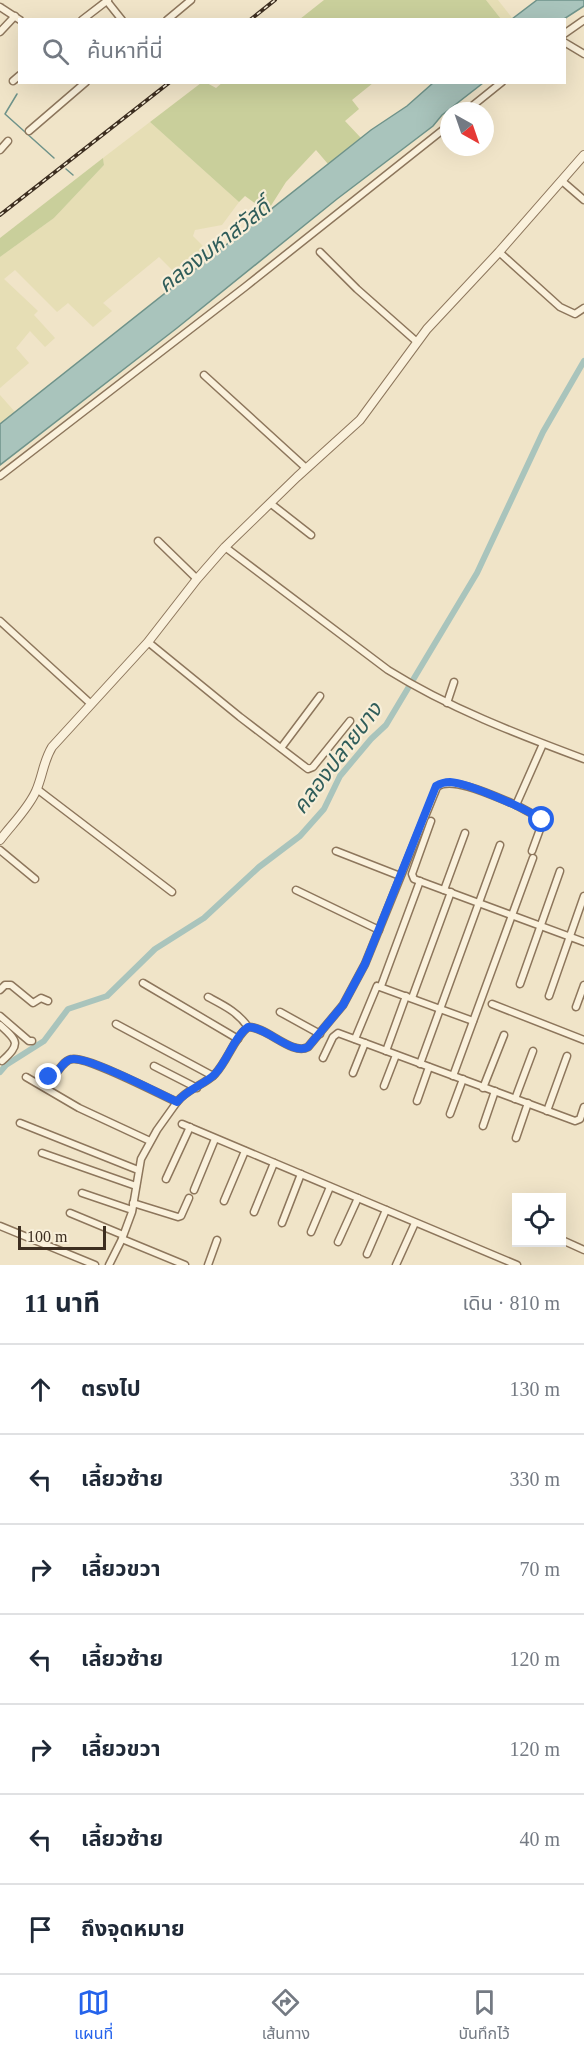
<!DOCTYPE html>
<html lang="th">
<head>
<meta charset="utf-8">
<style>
  body { margin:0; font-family:"Times New Roman","Noto Sans Thai",serif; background:#f2f2f3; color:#1f2937 }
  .controls { position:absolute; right:18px; bottom:18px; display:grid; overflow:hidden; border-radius:0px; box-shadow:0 6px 24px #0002 }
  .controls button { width:54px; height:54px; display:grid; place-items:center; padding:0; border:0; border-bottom:2px solid #e0e1e3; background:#fff; color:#1f2937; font:30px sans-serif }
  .compass { position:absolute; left:440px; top:102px; width:54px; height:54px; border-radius:50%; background:#fff; box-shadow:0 6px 24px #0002; rotate:140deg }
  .scale { position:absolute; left:18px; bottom:15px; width:88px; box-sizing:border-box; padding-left:6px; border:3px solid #3d2e20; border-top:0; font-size:16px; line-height:21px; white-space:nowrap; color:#3d2e20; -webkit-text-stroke:4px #f7eed8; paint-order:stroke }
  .stop { position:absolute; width:18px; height:18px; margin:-14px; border:4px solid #2563eb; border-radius:50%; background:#fff }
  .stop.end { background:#2563eb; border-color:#fff; box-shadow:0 2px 6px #0008 }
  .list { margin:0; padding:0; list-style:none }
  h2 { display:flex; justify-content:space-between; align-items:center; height:78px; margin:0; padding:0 24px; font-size:26px }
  h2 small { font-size:20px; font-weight:400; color:#747a83 }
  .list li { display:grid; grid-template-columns:39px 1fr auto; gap:18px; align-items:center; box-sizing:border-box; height:90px; padding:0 24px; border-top:2px solid #e0e1e3 }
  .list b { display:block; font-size:22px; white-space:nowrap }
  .list em { font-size:20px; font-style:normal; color:#747a83 }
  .icon { flex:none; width:33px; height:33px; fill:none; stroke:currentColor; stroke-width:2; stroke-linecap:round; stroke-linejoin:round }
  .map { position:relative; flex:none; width:584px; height:1265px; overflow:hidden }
  .search { position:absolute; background:#fff; box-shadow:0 6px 24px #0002; left:18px; right:18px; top:18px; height:66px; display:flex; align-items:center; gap:15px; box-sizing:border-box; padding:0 21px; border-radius:0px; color:#747a83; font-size:22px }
  .sheet { height:708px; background:#fff }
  nav { display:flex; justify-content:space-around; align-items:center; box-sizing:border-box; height:84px; border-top:2px solid #e0e1e3; background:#fff; font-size:16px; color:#747a83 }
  nav a { display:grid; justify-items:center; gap:3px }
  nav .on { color:#2563eb }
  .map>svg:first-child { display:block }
  .farmland { fill:#e6deb5 }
  .green { fill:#c9cf9b }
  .water { fill:#a9c4bc; stroke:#6f938a; stroke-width:1.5 }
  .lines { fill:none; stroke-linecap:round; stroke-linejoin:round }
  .stream { stroke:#6f938a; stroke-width:1.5 }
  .canal { stroke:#a9c4bc; stroke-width:6 }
  .minor-casing { stroke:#8d765c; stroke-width:9 }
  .tertiary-casing { stroke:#8d765c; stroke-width:10 }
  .minor { stroke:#faf1dc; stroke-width:6 }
  .tertiary { stroke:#faf1dc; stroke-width:8 }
  .rail-casing { stroke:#3d2e20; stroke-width:4 }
  .rail { stroke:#f7eed8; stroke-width:1.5; stroke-dasharray:4.5; stroke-linecap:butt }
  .route { stroke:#2563eb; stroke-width:8 }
  .labels { text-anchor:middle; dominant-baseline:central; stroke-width:4.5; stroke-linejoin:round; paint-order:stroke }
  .water-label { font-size:22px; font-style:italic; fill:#2f5d5a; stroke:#f7eed8 }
</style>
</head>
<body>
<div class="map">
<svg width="584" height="1265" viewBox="0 0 584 1265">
  <rect width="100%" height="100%" fill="#f0e4c8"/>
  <g class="farmland">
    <path d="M 486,0 L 498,0 L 513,19 L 501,19 Z"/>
    <path d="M 150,122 L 239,202 L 222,225 L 195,230 L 193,236 L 212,255 L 182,280 L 159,257 L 103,303 L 112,311 L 93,327 L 68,303 L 57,312 L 15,270 L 4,279 L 38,311 L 34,315 L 55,338 L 45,347 L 30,331 L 16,348 L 29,363 L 0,388 L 0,257 L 54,218 L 104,165 L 103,158 Z"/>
    <path d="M 0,395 L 15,412 L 0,424 Z"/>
  </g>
  <g class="green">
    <path d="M 324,0 L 486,0 L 501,19 L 300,19 Z"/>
    <path d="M 223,82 L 373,83 L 352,100 L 359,109 L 345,121 L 361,138 L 328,164 L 316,150 L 286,182 L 267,212 L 245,196 L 239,202 L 150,122 L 201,83 L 207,83 L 216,88 Z"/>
    <path d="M 103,158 L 104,165 L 54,218 L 0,257 L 0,238 Z"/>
  </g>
  <g class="water">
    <path d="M 537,0 L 584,0 L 584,6 L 564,19 L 512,19 Z"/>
    <path d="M 433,83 L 483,83 L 442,115 L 433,126 L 337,199 L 177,328 L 0,465 L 0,424 L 371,130 L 407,106 Z"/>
  </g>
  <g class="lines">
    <g class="stream">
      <path d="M 17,94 L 5,114 L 54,158"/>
      <path d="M 66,169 L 73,175"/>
    </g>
    <path class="canal" d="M 0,1072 L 6,1065 L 44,1041 L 68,1009 L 107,996 L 155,949 L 204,918 L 259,867 L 300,836 L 324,809 L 340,776 L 371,739 L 386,725 L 477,573 L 543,432 L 584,361"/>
    <defs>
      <g id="minor">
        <path d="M 106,0 L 122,20"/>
        <path d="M 0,7 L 20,20"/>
        <path d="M 82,20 L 108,0"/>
        <path d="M 167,20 L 191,0"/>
        <path d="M 0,32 L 15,16"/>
        <path d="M 564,34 L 584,20"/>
        <path d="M 564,42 L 584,54"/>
        <path d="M 13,81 L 20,75"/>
        <path d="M 466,111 L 502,82"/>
        <path d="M 29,131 L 86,82"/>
        <path d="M 0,150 L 8,141"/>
        <path d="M 562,181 L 584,200"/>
        <path d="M 320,252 L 357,289 L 417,342"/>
        <path d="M 499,252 L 560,307 L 575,314 L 584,308"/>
        <path d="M 204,375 L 306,468"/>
        <path d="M 0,476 L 245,287 L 449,125"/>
        <path d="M 270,503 L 311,535"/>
        <path d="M 158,541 L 197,579"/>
        <path d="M 225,547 L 388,670 C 449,708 517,734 584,759"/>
        <path d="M 0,621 L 91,704"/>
        <path d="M 148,642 L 240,717 L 308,769 L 313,767 L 350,721"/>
        <path d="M 447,703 L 454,682"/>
        <path d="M 281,748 L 320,696"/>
        <path d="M 37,789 L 172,892"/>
        <path d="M 516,805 L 540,818 L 543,821 L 532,851"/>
        <path d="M 431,821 L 412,874 L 414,879 L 584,942"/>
        <path d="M 0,850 L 35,879"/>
        <path d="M 336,851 L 400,876"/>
        <path d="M 296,890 L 379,930"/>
        <path d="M 444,890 L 465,833"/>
        <path d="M 143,983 L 238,1039"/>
        <path d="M 520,984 L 560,871"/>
        <path d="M 381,986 L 420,881"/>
        <path d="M 0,990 L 5,985 L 11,985 L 33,1003 L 41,998 L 48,1001"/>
        <path d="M 549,996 L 584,896"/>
        <path d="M 208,997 C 223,1005 238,1012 248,1027"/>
        <path d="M 412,998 L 451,892"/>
        <path d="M 492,1004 L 584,1040"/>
        <path d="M 576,1007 L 584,985"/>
        <path d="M 280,1012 L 320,1034"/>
        <path d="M 0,1016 L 29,1041 L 32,1041"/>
        <path d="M 116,1024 L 213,1076"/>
        <path d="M 0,1025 C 18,1041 21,1044 2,1061"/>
        <path d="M 355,1039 L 377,986 L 473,1021"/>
        <path d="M 386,1051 L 406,996"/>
        <path d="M 323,1058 L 333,1037 L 338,1033 L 575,1121 L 580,1119 L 584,1107"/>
        <path d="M 420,1064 L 500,845"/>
        <path d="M 154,1066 L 197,1088"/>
        <path d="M 353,1073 L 365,1043"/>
        <path d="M 45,1076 L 53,1077 C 59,1071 64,1059 73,1059 C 89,1057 159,1094 177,1102 C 187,1089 204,1085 215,1074 C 228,1060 234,1038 248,1027 C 266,1026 292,1056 308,1047 L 343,1005 L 365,964 L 437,787 C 452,775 498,798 516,805 L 543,744"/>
        <path d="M 453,1076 L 533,858"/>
        <path d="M 26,1077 L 79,1108 L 150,1141"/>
        <path d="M 384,1086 L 396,1055"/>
        <path d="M 483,1088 L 504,1035"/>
        <path d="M 515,1099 L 533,1051"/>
        <path d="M 417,1101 L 429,1067"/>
        <path d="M 547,1111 L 567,1056"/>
        <path d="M 450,1114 L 463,1079"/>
        <path d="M 20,1123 L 138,1170"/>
        <path d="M 182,1124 L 517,1265"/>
        <path d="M 483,1126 L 495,1091"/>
        <path d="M 516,1138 L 528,1103"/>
        <path d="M 42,1153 L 136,1186"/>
        <path d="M 166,1179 L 190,1127"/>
        <path d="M 194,1190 L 215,1139"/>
        <path d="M 82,1193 L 132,1210"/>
        <path d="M 224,1201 L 245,1151"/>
        <path d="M 133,1203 L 178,1217 L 181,1216 L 189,1198"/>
        <path d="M 254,1212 L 274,1163"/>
        <path d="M 70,1213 L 123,1235"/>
        <path d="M 282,1223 L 301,1174"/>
        <path d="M 0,1226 L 95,1265"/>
        <path d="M 311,1232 L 330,1187"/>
        <path d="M 122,1239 L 185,1265"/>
        <path d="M 562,1240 L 584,1250"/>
        <path d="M 338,1242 L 358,1198"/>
        <path d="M 367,1254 L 386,1210"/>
        <path d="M 109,1265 L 122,1239 L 132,1212 L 141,1159 L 157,1130 L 177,1102"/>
        <path d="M 208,1265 L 217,1240"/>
        <path d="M 396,1265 L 415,1223"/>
      </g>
      <path id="tertiary" d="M 0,840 C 12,824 28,809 36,791 C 43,775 43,762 52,747 L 148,642 L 197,579 L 225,547 L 297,477 L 360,420 L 427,329 L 499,252 L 584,155"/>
    </defs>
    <use href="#minor" class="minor-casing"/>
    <use href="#tertiary" class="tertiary-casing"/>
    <use href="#minor" class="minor"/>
    <use href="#tertiary" class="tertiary"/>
    <defs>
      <g id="rail">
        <path d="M 250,20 L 275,0"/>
        <path d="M 0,215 L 170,82"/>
      </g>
    </defs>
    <use href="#rail" class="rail-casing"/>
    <use href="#rail" class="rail"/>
  </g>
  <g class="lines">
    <path class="route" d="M 49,1077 L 53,1077 C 59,1071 64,1059 73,1059 C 89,1057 159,1093 177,1102 C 187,1089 204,1085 215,1074 C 228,1060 234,1037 248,1027 C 266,1026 292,1056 308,1047 L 343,1005 L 365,964 L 436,786 C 441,783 444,782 450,782 C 468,783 527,809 542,820"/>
  </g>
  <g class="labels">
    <g class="water-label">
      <text transform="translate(214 246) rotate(-38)">คลองมหาสวัสดิ์</text>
      <text transform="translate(337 758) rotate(-53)">คลองปลายบาง</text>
    </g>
  </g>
</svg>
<div class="controls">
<button><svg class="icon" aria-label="locate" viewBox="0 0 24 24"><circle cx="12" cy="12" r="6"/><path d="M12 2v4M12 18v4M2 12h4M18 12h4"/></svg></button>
</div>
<svg class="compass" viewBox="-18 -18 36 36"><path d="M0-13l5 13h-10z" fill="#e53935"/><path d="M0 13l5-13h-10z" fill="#747a83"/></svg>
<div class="scale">100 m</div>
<div class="stop" style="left:542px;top:820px"></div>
<div class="stop end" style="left:49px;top:1077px"></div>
<div class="search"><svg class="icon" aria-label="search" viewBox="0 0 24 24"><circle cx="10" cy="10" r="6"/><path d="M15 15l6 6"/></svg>ค้นหาที่นี่</div>
</div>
<section class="sheet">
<h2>11 นาที<small>เดิน · 810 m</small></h2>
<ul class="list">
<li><svg class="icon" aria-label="ahead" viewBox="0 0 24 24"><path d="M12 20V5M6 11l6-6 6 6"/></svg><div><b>ตรงไป</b></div><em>130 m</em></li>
<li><svg class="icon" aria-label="left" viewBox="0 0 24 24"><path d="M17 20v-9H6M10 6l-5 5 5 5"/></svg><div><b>เลี้ยวซ้าย</b></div><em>330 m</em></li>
<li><svg class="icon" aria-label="right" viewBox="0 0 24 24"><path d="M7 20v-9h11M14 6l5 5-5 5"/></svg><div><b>เลี้ยวขวา</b></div><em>70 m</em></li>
<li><svg class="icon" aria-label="left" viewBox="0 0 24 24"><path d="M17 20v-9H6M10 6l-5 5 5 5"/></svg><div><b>เลี้ยวซ้าย</b></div><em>120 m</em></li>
<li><svg class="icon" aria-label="right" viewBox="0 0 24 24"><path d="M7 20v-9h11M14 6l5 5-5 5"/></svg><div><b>เลี้ยวขวา</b></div><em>120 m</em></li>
<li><svg class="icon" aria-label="left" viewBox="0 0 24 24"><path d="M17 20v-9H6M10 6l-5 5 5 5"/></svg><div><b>เลี้ยวซ้าย</b></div><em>40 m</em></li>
<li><svg class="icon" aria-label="arrive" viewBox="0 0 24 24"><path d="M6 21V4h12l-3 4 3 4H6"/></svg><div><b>ถึงจุดหมาย</b></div></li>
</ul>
</section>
<nav>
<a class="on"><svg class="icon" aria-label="map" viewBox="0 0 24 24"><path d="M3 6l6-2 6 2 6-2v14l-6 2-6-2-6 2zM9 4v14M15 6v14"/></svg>แผนที่</a>
<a><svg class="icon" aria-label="directions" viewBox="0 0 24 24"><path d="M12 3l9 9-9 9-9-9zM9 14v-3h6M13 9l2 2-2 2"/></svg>เส้นทาง</a>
<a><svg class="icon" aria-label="saved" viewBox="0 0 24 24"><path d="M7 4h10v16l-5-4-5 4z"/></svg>บันทึกไว้</a>
</nav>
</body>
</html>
